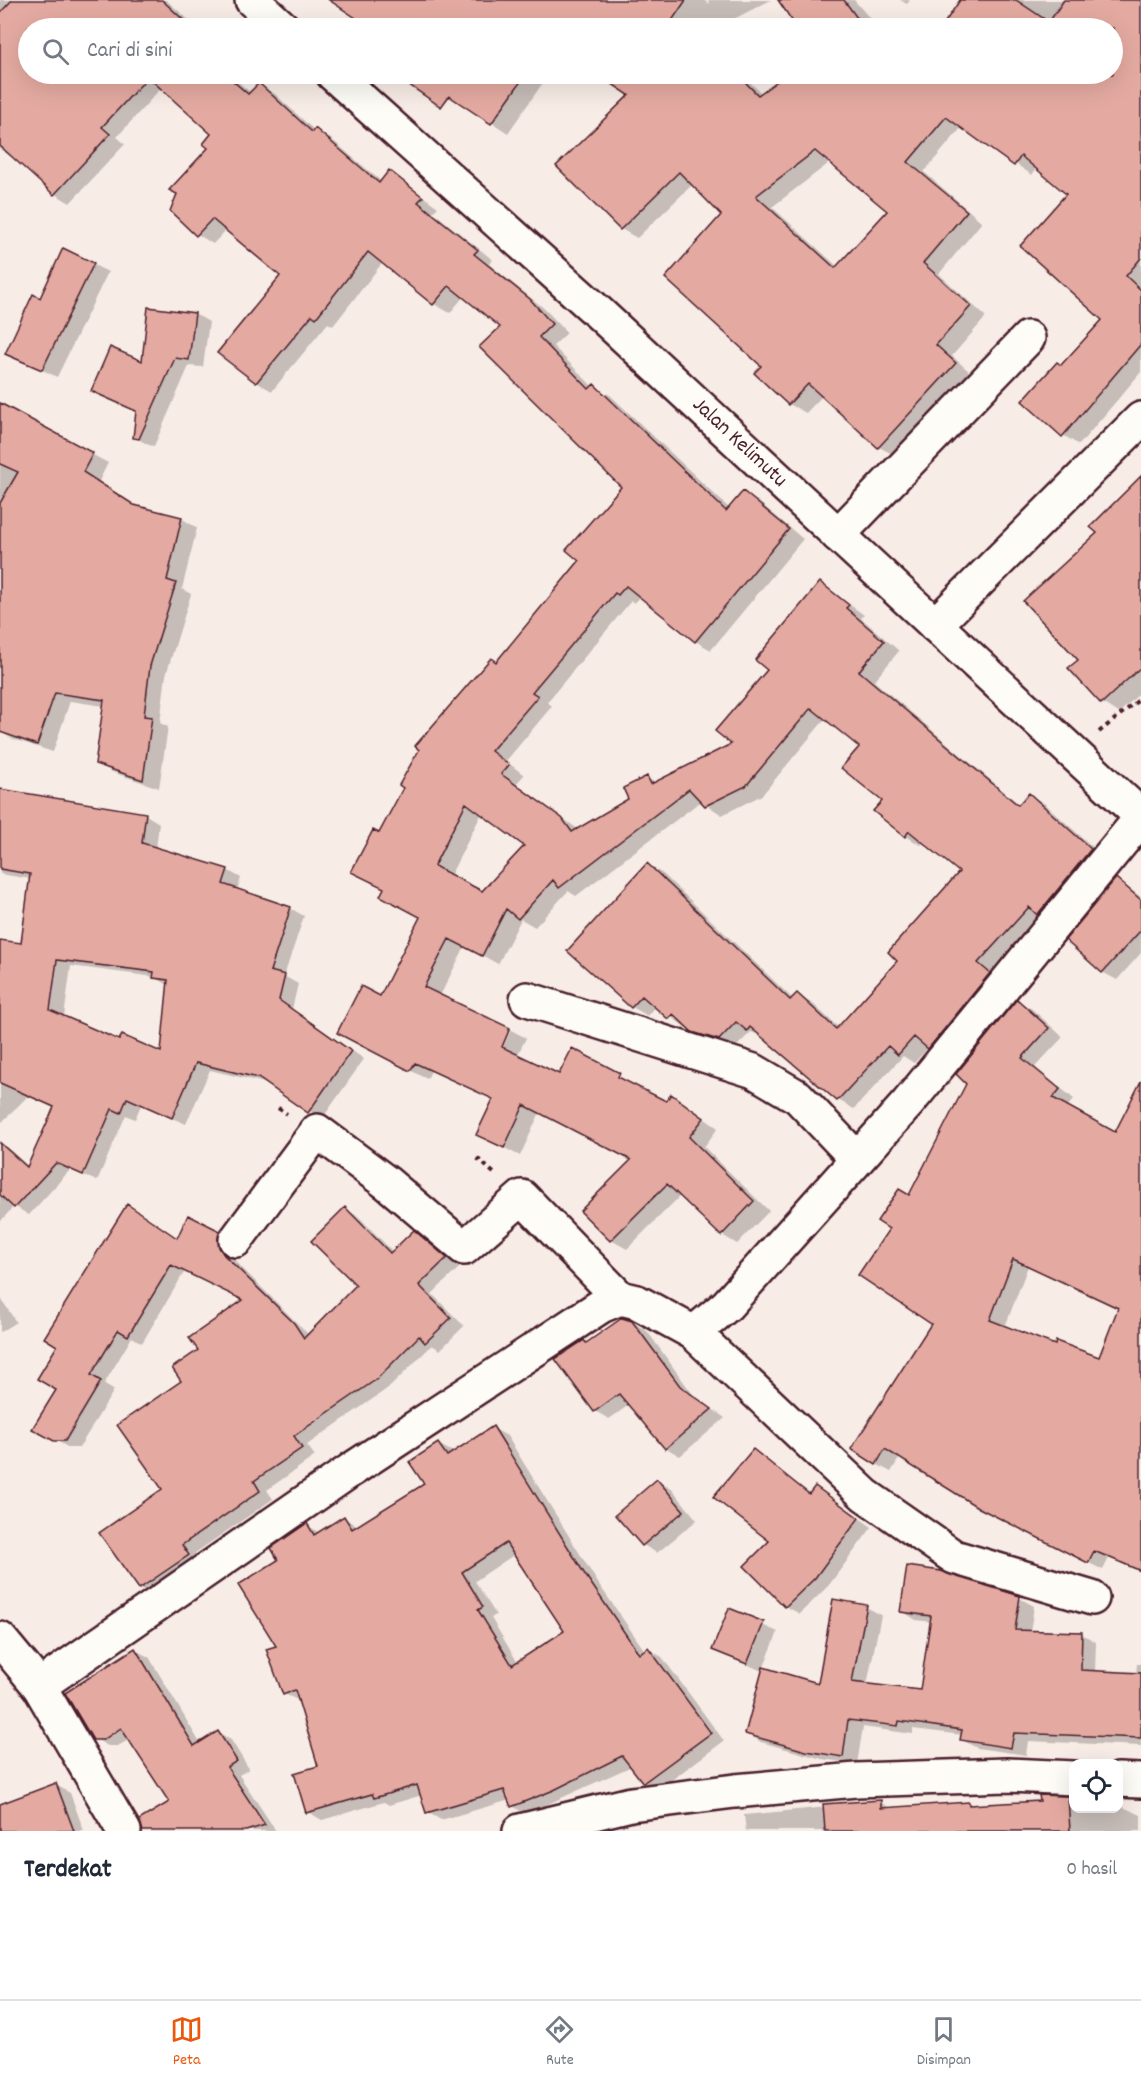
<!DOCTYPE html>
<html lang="id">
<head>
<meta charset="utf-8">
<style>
  body { margin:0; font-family:Dekko,sans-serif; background:#f6f6f7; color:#1f2937 }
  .controls { position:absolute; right:18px; bottom:18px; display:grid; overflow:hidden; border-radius:12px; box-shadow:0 6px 24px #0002 }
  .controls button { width:54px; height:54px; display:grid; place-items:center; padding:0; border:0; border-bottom:2px solid #e0e1e3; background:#fff; color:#1f2937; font:30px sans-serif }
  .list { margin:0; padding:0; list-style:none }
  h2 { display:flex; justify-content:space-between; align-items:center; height:78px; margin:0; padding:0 24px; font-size:26px }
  h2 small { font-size:20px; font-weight:400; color:#747a83 }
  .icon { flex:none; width:33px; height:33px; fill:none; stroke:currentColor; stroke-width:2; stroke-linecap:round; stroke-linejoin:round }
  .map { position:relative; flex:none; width:1141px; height:1831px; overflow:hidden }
  .search { position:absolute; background:#fff; box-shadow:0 6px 24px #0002; left:18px; right:18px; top:18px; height:66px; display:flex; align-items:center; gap:15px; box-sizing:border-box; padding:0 21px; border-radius:33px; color:#747a83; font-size:22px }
  .sheet { height:168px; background:#fff }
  nav { display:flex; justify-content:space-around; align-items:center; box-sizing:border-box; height:84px; border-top:2px solid #e0e1e3; background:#fff; font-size:16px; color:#747a83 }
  nav a { display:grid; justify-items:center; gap:3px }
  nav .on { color:#ea580c }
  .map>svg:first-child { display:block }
  .shadow { fill:#0003; fill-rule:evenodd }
  .building { fill:#e4aaa1; stroke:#4a1f2b; stroke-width:1.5; fill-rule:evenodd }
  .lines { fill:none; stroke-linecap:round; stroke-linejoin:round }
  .minor-casing { stroke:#4a1f2b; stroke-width:38 }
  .path { stroke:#4a1f2b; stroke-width:4; stroke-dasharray:4.5 4.5; stroke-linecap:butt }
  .minor { stroke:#fdfcf7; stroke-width:33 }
  .labels { text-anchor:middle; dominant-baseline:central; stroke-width:4.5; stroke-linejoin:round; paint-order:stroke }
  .street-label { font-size:22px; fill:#4a1f2b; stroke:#fdfcf7 }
</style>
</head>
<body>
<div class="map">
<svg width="1141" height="1831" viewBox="0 0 1141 1831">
  <rect width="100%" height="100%" fill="#f8ece6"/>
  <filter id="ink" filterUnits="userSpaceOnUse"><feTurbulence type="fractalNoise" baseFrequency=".0167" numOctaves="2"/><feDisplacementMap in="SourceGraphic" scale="12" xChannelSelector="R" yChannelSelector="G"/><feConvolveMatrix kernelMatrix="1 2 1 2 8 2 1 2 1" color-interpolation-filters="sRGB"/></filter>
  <g filter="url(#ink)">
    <g class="shadow">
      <path d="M 0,0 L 166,0 L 198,28 L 28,28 L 28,74 L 229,74 L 251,93 L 259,85 L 275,94 L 315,131 L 331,139 L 382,182 L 389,172 L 438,207 L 433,212 L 493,260 L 489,264 L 546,310 L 567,333 L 553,346 L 593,387 L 610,395 L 730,509 L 743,493 L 759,502 L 803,539 L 711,650 L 695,641 L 641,596 L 634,603 L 631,601 L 547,702 L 552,706 L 506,761 L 524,775 L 516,784 L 579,830 L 630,799 L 647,778 L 656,783 L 734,745 L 769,669 L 821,584 L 864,615 L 861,618 L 899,651 L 874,681 L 1020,805 L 1030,795 L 1045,804 L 1106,859 L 1044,917 L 993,973 L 1005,983 L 945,1057 L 928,1048 L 914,1063 L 903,1056 L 854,1109 L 838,1100 L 765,1037 L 751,1032 L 735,1048 L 710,1040 L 687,1025 L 685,1027 L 656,1006 L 648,1016 L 632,1007 L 647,865 L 663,874 L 793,999 L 797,995 L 813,1004 L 839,1028 L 900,961 L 961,872 L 924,842 L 921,845 L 905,836 L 884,801 L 861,746 L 826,718 L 762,795 L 722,815 L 701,801 L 576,896 L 568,891 L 535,927 L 521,919 L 498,964 L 465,946 L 440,996 L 497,1053 L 500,1054 L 511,1030 L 526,1038 L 517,1056 L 559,1076 L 573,1050 L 666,1103 L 672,1096 L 718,1128 L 704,1147 L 769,1211 L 737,1244 L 722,1235 L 681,1195 L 627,1249 L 611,1240 L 633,1160 L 540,1112 L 520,1156 L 478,1134 L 494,1100 L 431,1071 L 427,1079 L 355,1042 L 381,998 L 422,917 L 385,889 L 380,835 L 497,663 L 581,561 L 623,487 L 503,327 L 464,296 L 450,313 L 434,304 L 383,262 L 333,326 L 328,323 L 272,391 L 256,382 L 282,276 L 227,229 L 213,244 L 197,234 L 214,134 L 162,87 L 117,137 L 125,144 L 70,203 L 55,194 L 26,167 L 0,149 ZM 482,813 L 526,846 L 482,893 L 450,876 Z"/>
      <path d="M 331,0 L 486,0 L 471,28 L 357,28 L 362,21 Z"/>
      <path d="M 521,0 L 703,0 L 710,4 L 708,0 L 771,0 L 716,28 L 502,28 Z"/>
      <path d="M 779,0 L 854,0 L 878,28 L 799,28 Z"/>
      <path d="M 900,0 L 910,0 L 907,4 Z"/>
      <path d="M 962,0 L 1141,0 L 1141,372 L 1079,445 L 1063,435 L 1062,366 L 1104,320 L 1068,194 L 1037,167 L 1032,175 L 962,127 L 924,172 L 982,222 L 939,274 L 986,317 L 952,356 L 972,374 L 896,456 L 879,447 L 823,395 L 806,413 L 789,404 L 763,366 L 723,215 L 693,184 L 637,238 L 621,229 L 632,95 L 599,74 L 742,74 L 762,94 L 789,74 L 876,74 L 834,142 L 846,150 L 772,207 L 838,267 L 889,211 L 927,87 L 937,74 L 1112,74 L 1112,28 L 943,28 Z"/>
      <path d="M 471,74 L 549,74 L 508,133 L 454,98 Z"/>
      <path d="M 63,250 L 108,272 L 57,377 L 7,353 L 41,300 Z"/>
      <path d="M 195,314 L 209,322 L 203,367 L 189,366 L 154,446 L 149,445 L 134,437 L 137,412 L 93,391 L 143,363 Z"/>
      <path d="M 0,405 L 108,463 L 98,483 L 136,507 L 181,518 L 197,528 L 182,589 L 191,594 L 166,675 L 160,723 L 168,727 L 159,788 L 112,772 L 96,763 L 104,706 L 70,701 L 53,752 L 13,739 L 0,732 Z"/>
      <path d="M 1141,478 L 1141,692 L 1119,713 L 1102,703 L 1071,668 L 1080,660 L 1099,533 Z"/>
      <path d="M 0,791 L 146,815 L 159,823 L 156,849 L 227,870 L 241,878 L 237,890 L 290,908 L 304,916 L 284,976 L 298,984 L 292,1009 L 364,1059 L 322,1119 L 269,1084 L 210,1070 L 186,1124 L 141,1105 L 135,1119 L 126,1115 L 97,1181 L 70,1170 L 29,1215 L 14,1206 L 0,1222 L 0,1141 L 29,1167 L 55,1108 L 28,1096 L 0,1124 L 0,942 L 23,945 L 31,879 L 0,874 ZM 71,966 L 155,977 L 168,985 L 162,1055 L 120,1042 L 64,1017 Z"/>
      <path d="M 1117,880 L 1141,897 L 1141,953 L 1117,980 L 1102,972 Z"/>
      <path d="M 1018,1001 L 1032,1009 L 1063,1037 L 1035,1067 L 1074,1099 L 1067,1107 L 1115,1134 L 1141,1106 L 1141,1572 L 1109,1558 L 1103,1570 L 995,1516 L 900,1457 L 891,1472 L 876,1464 L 933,1324 L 910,1197 ZM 1028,1266 L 1119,1309 L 1100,1359 L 1056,1346 L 1005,1327 Z"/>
      <path d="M 345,1209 L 359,1217 L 393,1252 L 414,1232 L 460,1267 L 432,1294 L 464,1326 L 440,1350 L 432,1345 L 391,1386 L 307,1445 L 315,1456 L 267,1490 L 273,1499 L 195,1553 L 202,1563 L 153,1596 L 140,1588 L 164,1490 L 184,1381 L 200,1350 L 245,1301 L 185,1271 L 142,1343 L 132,1337 L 104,1384 L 114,1390 L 79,1448 L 69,1448 L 34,1428 L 178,1239 L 219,1233 L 233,1241 L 232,1256 L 238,1264 L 309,1335 L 358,1285 Z"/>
      <path d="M 0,1297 L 16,1322 L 0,1332 Z"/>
      <path d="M 632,1322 L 647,1331 L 694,1396 L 725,1418 L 680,1456 L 666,1448 L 629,1405 L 609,1419 L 595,1411 L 584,1341 L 588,1343 Z"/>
      <path d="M 493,1428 L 507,1436 L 598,1583 L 645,1651 L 648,1649 L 662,1657 L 724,1741 L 658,1790 L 644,1782 L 632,1766 L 526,1814 L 512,1806 L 510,1800 L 441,1820 L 427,1812 L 422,1795 L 389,1805 L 384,1802 L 322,1820 L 308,1812 L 320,1767 L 300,1701 L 284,1694 L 279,1646 L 280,1561 L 307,1525 L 320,1533 L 344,1518 L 358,1526 L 426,1485 L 438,1444 L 453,1452 ZM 515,1554 L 566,1632 L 518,1663 L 491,1618 L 496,1615 L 475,1581 Z"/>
      <path d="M 753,1451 L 811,1494 L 816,1488 L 872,1527 L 829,1585 L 800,1614 L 785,1606 Z"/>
      <path d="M 657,1481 L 672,1489 L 697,1520 L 657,1553 L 643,1545 Z"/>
      <path d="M 1019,1598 L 1034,1606 L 1030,1632 L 1082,1634 L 1096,1642 L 1095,1673 L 1136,1675 L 1137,1664 L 1140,1664 L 1141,1660 L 1141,1746 L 1028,1741 L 1026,1755 L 977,1748 L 962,1740 L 963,1735 L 913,1729 L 913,1734 L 863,1727 L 857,1764 L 822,1759 L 761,1742 L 746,1733 L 764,1672 L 714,1649 L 729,1610 L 778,1632 L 763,1669 L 819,1685 L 866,1607 L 881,1615 L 867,1685 L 922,1692 L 932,1622 L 916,1620 L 902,1611 Z"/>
      <path d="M 135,1650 L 149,1657 L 200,1743 L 218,1732 L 231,1740 L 249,1769 L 239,1775 L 276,1831 L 153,1831 L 171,1803 L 130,1739 L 118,1746 L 108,1746 L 94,1738 Z"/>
      <path d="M 56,1785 L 70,1793 L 84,1831 L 0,1831 L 0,1805 Z"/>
      <path d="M 1067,1798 L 1074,1802 L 1074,1808 L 1118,1808 L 1121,1806 L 1141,1815 L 1141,1831 L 746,1831 L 744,1815 L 880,1802 L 892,1809 L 968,1804 L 973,1807 Z"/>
    </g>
    <g class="building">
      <path d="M 12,0 L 162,0 L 192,28 L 28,28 L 28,74 L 225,74 L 248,94 L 259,83 L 312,132 L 315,128 L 379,183 L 389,170 L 423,197 L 418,202 L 478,250 L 474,254 L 530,299 L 552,324 L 539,337 L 589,389 L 594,384 L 726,511 L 743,491 L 789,529 L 695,642 L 626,586 L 618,595 L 615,593 L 532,692 L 538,696 L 491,751 L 509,765 L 501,774 L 562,818 L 572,832 L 628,799 L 623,788 L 647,776 L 651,784 L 731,744 L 715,731 L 767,670 L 755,660 L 820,582 L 849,605 L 846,608 L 884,641 L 859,671 L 1018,805 L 1029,793 L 1091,849 L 1037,915 L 1029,907 L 978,963 L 990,973 L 928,1049 L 914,1037 L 898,1055 L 888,1046 L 837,1101 L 750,1027 L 747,1031 L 736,1022 L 719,1040 L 692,1032 L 673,1014 L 668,1019 L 642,996 L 631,1008 L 567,951 L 647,863 L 790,1000 L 797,993 L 836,1029 L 897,961 L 888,952 L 959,872 L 909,831 L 905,837 L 873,811 L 882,801 L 841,768 L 859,747 L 811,708 L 746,786 L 705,806 L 689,789 L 559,888 L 553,880 L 518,919 L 506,909 L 482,956 L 449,939 L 424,987 L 510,1028 L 502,1047 L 559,1074 L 572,1048 L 620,1073 L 618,1077 L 666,1101 L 671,1094 L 704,1118 L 689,1137 L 754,1201 L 721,1236 L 667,1184 L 610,1241 L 580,1211 L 631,1160 L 524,1105 L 504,1148 L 476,1135 L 493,1099 L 415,1063 L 410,1071 L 337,1033 L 361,986 L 380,996 L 420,917 L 380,896 L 384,888 L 351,872 L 373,830 L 379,833 L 403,788 L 399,785 L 419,750 L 415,746 L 491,658 L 496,662 L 579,561 L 566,550 L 621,487 L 479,347 L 500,327 L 449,286 L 433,305 L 368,252 L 316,318 L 312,315 L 256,383 L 217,353 L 280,276 L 212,219 L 196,236 L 170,211 L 177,194 L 169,190 L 208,148 L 203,144 L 211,134 L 148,77 L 102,127 L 110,134 L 54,195 L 0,146 L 0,13 ZM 466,803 L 524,846 L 482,891 L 434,866 Z"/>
      <path d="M 329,0 L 686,0 L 667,28 L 371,28 Z"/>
      <path d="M 778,0 L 844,0 L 863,26 L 860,28 L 797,28 Z"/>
      <path d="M 960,0 L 1016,0 L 1049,22 L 1064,0 L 1141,0 L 1141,258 L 1126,276 L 1141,290 L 1141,344 L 1062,437 L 1022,401 L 1057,362 L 1061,365 L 1102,320 L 1020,246 L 1066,194 L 1021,156 L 1014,166 L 946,117 L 908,162 L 967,211 L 923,263 L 971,306 L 936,345 L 956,363 L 878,448 L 808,384 L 788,405 L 754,373 L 761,366 L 665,278 L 721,215 L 679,172 L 620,230 L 556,166 L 629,95 L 597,74 L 737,74 L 758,95 L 787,74 L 1113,74 L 1113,28 L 941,28 ZM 815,151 L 887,211 L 835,268 L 756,196 Z"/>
      <path d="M 411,74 L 526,74 L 491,124 L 449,96 L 441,107 L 405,82 Z"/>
      <path d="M 63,248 L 94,263 L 42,370 L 5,354 L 33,294 L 40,298 Z"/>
      <path d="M 148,307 L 195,313 L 189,360 L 175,358 L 139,439 L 133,438 L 136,411 L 91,391 L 110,347 L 142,361 Z"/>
      <path d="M 0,403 L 93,453 L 83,472 L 134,505 L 182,517 L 167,580 L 176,583 L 150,666 L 144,716 L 152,717 L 143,780 L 95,764 L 104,700 L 55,693 L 37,745 L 0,732 L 0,503 L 18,472 L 0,464 Z"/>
      <path d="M 1141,476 L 1141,667 L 1101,704 L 1068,668 L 1078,660 L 1023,601 L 1097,533 L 1090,527 Z"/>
      <path d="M 0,789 L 146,813 L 142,843 L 228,869 L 223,884 L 291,907 L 270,971 L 285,975 L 279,1000 L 351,1051 L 308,1113 L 258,1078 L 196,1063 L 172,1118 L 127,1098 L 121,1113 L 112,1109 L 83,1175 L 56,1163 L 14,1208 L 0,1195 L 0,1143 L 27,1167 L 54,1107 L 0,1083 L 0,940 L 21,943 L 30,874 L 0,869 ZM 57,960 L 154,972 L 153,978 L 168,980 L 161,1052 L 122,1035 L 119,1040 L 50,1010 Z"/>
      <path d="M 1116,878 L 1141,900 L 1141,930 L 1102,973 L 1065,940 Z"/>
      <path d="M 1017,999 L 1049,1028 L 1022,1058 L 1060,1089 L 1053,1098 L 1115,1132 L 1141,1081 L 1141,1571 L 1094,1551 L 1088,1563 L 979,1508 L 885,1449 L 876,1465 L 851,1449 L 931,1324 L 858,1275 L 889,1229 L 877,1221 L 899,1189 L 909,1195 L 966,1084 L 956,1074 ZM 1013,1259 L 1118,1308 L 1099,1357 L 1056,1341 L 1055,1345 L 990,1320 Z"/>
      <path d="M 127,1204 L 177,1238 L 188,1215 L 220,1231 L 219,1247 L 224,1255 L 294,1323 L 304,1338 L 356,1285 L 311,1241 L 345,1207 L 390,1253 L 414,1230 L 447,1258 L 419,1285 L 451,1318 L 425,1343 L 419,1336 L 377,1379 L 294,1436 L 302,1448 L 254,1481 L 260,1491 L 182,1545 L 189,1555 L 139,1589 L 99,1533 L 162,1489 L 117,1425 L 181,1381 L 172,1368 L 198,1350 L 189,1338 L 243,1300 L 171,1265 L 128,1336 L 118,1330 L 91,1375 L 101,1381 L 65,1441 L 54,1441 L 32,1429 L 56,1390 L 37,1379 L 57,1346 L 44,1338 Z"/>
      <path d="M 622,1318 L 632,1321 L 680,1386 L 712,1409 L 665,1449 L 619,1394 L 594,1412 L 555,1359 L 584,1340 L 586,1343 Z"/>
      <path d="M 493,1426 L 584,1573 L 639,1654 L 648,1647 L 711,1733 L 643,1783 L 622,1756 L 554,1790 L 511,1807 L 504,1790 L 426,1813 L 417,1785 L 374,1798 L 372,1794 L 306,1813 L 294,1773 L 318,1766 L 295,1690 L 283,1695 L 266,1649 L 276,1646 L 238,1585 L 278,1560 L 271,1548 L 307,1523 L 314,1535 L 344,1516 L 352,1529 L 424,1484 L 409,1462 L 438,1443 L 447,1456 ZM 506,1543 L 564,1631 L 512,1665 L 478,1610 L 483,1607 L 462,1572 Z"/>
      <path d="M 753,1449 L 809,1494 L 815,1486 L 859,1518 L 815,1578 L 785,1607 L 744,1566 L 769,1541 L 713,1497 Z"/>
      <path d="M 657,1479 L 684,1511 L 642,1546 L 615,1515 Z"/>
      <path d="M 907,1566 L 941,1571 L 1020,1596 L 1015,1630 L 1082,1632 L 1081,1670 L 1141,1673 L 1141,1738 L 1014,1733 L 1011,1748 L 960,1740 L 962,1730 L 899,1721 L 898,1726 L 848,1720 L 843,1757 L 806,1751 L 745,1734 L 763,1667 L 818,1683 L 833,1599 L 867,1605 L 852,1682 L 920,1690 L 931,1616 L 900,1612 Z"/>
      <path d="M 729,1608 L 764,1622 L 747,1664 L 712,1650 Z"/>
      <path d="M 135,1648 L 194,1746 L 218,1731 L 237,1761 L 227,1767 L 265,1825 L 246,1831 L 143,1831 L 139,1820 L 169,1802 L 121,1728 L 103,1740 L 93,1740 L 65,1693 Z"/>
      <path d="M 56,1783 L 74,1831 L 0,1831 L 0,1804 Z"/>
      <path d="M 1039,1795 L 1068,1796 L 1070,1831 L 825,1831 L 823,1804 L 881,1800 L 881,1808 L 969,1802 L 969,1805 L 1040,1801 Z"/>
    </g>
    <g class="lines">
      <defs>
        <g id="minor">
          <path d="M 252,0 L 283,28"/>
          <path d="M 333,74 L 598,312 L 1141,816"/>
          <path d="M 838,535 L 1028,338"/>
          <path d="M 935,625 L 1141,419"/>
          <path d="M 527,999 L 754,1071 L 798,1097 L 857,1159"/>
          <path d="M 236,1240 L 317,1131 L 387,1183 L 464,1248 L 522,1197 L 620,1298"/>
          <path d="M 694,1333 L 865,1495 L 954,1557 L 1092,1598"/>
          <path d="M 0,1639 L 39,1686 L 124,1831"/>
          <path d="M 39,1686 L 351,1470 L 601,1306 L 620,1298 L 637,1302 L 694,1333 L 727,1305 L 908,1103 L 1141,818"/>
          <path d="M 1118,1780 L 1141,1781"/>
          <path d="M 520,1831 L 631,1804 L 735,1791 L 856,1780 L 1007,1775 L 1074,1778"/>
        </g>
      </defs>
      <use href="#minor" class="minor-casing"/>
      <g class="path">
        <path d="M 1099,732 L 1141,698"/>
        <path d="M 278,1108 L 287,1114"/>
        <path d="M 477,1158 L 497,1176"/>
      </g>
      <use href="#minor" class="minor"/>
    </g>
  </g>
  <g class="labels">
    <g class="street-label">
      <text transform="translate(739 443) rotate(43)">Jalan Kelimutu</text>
    </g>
  </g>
</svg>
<div class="controls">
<button><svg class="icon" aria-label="locate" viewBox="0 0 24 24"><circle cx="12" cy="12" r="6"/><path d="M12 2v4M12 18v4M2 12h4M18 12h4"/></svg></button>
</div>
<div class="search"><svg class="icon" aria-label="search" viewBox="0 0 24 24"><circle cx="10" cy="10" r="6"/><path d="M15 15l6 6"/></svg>Cari di sini</div>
</div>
<section class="sheet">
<h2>Terdekat<small>0 hasil</small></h2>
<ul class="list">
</ul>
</section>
<nav>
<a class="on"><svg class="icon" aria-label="map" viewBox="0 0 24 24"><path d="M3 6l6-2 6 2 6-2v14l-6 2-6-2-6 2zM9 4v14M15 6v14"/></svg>Peta</a>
<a><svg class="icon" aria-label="directions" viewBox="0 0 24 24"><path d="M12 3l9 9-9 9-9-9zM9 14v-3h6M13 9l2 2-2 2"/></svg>Rute</a>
<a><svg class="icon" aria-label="saved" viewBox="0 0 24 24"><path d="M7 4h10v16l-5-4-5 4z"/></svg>Disimpan</a>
</nav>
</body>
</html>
